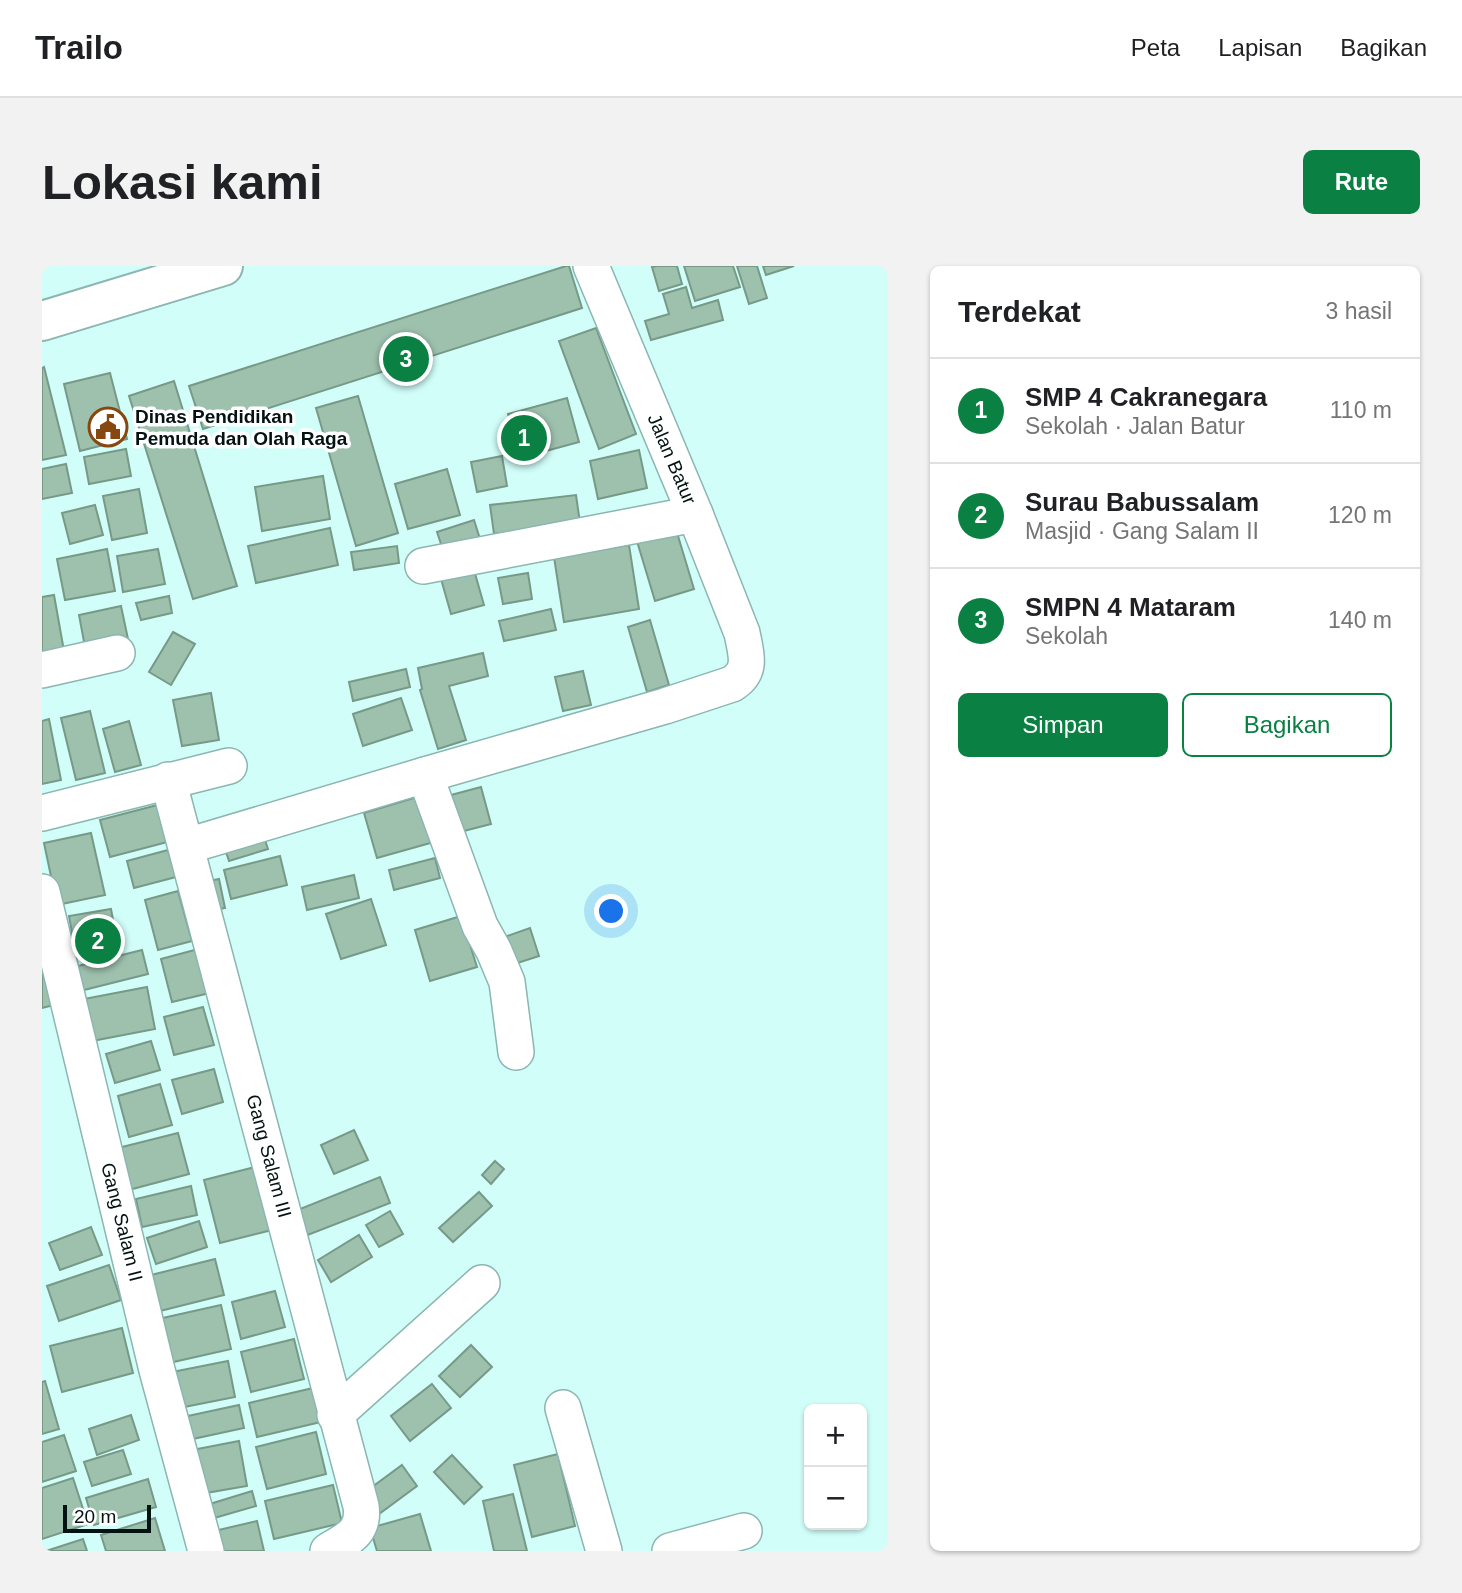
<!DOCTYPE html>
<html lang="id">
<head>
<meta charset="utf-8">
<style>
  body { margin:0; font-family:Arial,sans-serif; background:#f2f2f2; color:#202124 }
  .controls { position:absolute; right:21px; bottom:21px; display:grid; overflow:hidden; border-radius:10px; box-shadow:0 2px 5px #0004 }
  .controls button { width:63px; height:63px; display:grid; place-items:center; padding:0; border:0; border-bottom:2px solid #e0e0e0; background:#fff; color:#202124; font:35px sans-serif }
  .scale { position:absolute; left:21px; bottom:18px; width:88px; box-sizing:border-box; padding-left:7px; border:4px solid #041312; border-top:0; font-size:19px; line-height:24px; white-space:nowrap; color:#041312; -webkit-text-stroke:5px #fff; paint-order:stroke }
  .you { position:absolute; left:570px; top:646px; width:24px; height:24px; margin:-18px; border:5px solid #fff; border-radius:50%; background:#1a73e8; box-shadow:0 0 0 10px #1a73e833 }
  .badge { display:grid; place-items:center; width:46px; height:46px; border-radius:50%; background:#0b8043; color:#fff; font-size:23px; font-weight:700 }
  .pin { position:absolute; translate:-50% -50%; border:4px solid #fff; box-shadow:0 2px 7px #0006 }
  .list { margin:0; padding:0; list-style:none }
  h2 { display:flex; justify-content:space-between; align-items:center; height:91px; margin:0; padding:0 28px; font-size:30px }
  h2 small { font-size:23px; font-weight:400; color:#757577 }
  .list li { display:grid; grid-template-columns:46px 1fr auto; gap:21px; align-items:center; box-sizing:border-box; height:105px; padding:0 28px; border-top:2px solid #e0e0e0 }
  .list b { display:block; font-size:26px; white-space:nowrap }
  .list p { margin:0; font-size:23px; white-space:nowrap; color:#757577 }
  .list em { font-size:23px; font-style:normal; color:#757577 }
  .actions { display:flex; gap:14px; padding:21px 28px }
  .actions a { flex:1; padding:16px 0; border:2px solid #0b8043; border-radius:10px; text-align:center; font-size:24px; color:#0b8043 }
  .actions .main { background:#0b8043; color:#fff }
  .map { position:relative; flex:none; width:846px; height:1285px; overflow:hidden; border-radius:10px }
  header { display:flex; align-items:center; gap:42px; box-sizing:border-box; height:98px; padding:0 35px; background:#fff; border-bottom:2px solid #e0e0e0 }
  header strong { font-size:33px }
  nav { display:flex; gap:38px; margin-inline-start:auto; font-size:24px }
  .intro { display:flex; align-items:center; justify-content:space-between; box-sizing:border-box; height:168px; padding:0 42px }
  h1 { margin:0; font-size:49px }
  .button { padding:18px 32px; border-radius:10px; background:#0b8043; color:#fff; font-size:24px; font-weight:700 }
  main { display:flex; gap:42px; padding:0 42px }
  aside { flex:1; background:#fff; border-radius:10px; box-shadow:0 2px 5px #0004 }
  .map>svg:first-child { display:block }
  .building { fill:#9ec1ae; stroke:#779987; stroke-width:2 }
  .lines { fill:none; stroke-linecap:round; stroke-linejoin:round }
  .minor-casing { stroke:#8bb6b2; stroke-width:38 }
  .tertiary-casing { stroke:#8bb6b2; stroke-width:42 }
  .minor { stroke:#fff; stroke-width:35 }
  .tertiary { stroke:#fff; stroke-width:38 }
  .labels { text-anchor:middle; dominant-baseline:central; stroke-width:7; stroke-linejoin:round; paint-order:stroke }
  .poi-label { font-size:19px; font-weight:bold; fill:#041312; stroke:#fff; text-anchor:start }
  .street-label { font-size:19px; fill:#041312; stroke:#fff }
</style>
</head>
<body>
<header>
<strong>Trailo</strong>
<nav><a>Peta</a><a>Lapisan</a><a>Bagikan</a></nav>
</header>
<div class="intro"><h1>Lokasi kami</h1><a class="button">Rute</a></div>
<main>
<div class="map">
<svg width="846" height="1285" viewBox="0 0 846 1285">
  <rect width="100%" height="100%" fill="#d1fef9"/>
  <g class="building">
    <path d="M 524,0 L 527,0 L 540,42 L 161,163 L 147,120 Z"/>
    <path d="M 615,0 L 635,0 L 640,18 L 617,25 L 610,1 Z"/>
    <path d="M 642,0 L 691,0 L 698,21 L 653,35 Z"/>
    <path d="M 695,0 L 715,0 L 725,32 L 707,38 Z"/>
    <path d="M 721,0 L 752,0 L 724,9 Z"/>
    <path d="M 644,21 L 650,42 L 676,34 L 681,54 L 609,74 L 603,55 L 627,48 L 621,28 Z"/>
    <path d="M 554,62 L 594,168 L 557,183 L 517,75 Z"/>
    <path d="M 2,101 L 24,189 L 0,194 L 0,102 Z"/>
    <path d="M 68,107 L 85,173 L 38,185 L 22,118 Z"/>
    <path d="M 132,115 L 195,320 L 151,333 L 87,130 Z"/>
    <path d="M 316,130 L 356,267 L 314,280 L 274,142 Z"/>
    <path d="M 525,132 L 537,176 L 478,192 L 466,148 Z"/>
    <path d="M 84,183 L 89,210 L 47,218 L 42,191 Z"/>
    <path d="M 597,184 L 605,222 L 556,233 L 548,195 Z"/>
    <path d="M 460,190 L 465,220 L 435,226 L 429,196 Z"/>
    <path d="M 24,198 L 30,227 L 0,233 L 0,203 Z"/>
    <path d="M 405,203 L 418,249 L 366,263 L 353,218 Z"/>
    <path d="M 281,210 L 288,253 L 220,265 L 213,221 Z"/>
    <path d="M 97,223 L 105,267 L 70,274 L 61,230 Z"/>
    <path d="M 534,229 L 538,257 L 452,268 L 448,239 Z"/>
    <path d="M 53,239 L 61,269 L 28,278 L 20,247 Z"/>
    <path d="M 432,254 L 438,273 L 401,284 L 395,266 Z"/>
    <path d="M 633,260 L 652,323 L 613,335 L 594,272 Z"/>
    <path d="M 288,262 L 296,299 L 214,317 L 206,280 Z"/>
    <path d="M 587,279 L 597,343 L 522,356 L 512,291 Z"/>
    <path d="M 355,280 L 357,297 L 312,304 L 309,286 Z"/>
    <path d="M 65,283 L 73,325 L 23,334 L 15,293 Z"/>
    <path d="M 116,283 L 123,318 L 81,326 L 75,290 Z"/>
    <path d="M 432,304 L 442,339 L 409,348 L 399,313 Z"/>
    <path d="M 486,307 L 490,333 L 461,338 L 456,312 Z"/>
    <path d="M 12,329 L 22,385 L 0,389 L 0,331 Z"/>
    <path d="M 127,330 L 130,347 L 99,354 L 94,337 Z"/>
    <path d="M 79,340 L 86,373 L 43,381 L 37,349 Z"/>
    <path d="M 509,343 L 514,364 L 462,375 L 457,355 Z"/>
    <path d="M 608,354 L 627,419 L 605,426 L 586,361 Z"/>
    <path d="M 131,366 L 153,378 L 129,419 L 107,406 Z"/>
    <path d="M 441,387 L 446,410 L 407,420 L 424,474 L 396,483 L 378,424 L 380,423 L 376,402 Z"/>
    <path d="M 364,403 L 368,421 L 311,435 L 307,416 Z"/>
    <path d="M 541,405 L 549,439 L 521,445 L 513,411 Z"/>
    <path d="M 169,427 L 177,474 L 140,480 L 131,434 Z"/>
    <path d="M 359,432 L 370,464 L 321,480 L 311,448 Z"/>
    <path d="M 48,445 L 63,507 L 34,514 L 19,452 Z"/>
    <path d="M 7,453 L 19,514 L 0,518 L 0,455 Z"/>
    <path d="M 87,455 L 99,499 L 73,506 L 61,463 Z"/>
    <path d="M 439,521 L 449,558 L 418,566 L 409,529 Z"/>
    <path d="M 385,528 L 399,574 L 335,592 L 322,547 Z"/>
    <path d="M 123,537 L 133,574 L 68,591 L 58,554 Z"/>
    <path d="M 49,567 L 63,629 L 15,639 L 2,577 Z"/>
    <path d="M 223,574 L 226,583 L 187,595 L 184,586 Z"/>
    <path d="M 126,584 L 134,611 L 92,622 L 85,595 Z"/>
    <path d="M 238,590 L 245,619 L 189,633 L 182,604 Z"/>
    <path d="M 393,592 L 398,612 L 352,624 L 347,604 Z"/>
    <path d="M 312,609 L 317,632 L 265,644 L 260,621 Z"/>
    <path d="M 177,613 L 183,642 L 163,646 L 157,617 Z"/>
    <path d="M 136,625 L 150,675 L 116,684 L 103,634 Z"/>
    <path d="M 329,633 L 344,679 L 299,693 L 284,648 Z"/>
    <path d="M 69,643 L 74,670 L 32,678 L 27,650 Z"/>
    <path d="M 419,650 L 435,701 L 388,715 L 373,664 Z"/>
    <path d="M 488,662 L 497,690 L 463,701 L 454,674 Z"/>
    <path d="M 160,682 L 172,726 L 130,736 L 119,693 Z"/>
    <path d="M 100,684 L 106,708 L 38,725 L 32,701 Z"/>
    <path d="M 0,694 L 16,738 L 0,742 Z"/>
    <path d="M 105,721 L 113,763 L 50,775 L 42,733 Z"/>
    <path d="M 161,741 L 172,779 L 132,789 L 122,751 Z"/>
    <path d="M 109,775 L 118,804 L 73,817 L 64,788 Z"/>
    <path d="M 172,803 L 181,836 L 140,848 L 130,814 Z"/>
    <path d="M 118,818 L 130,859 L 87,871 L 76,830 Z"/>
    <path d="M 312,864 L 326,894 L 292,908 L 279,879 Z"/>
    <path d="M 136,867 L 147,908 L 83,925 L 72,883 Z"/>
    <path d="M 453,895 L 462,903 L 449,918 L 440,909 Z"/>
    <path d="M 213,901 L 230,964 L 178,977 L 162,914 Z"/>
    <path d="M 338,911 L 348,937 L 258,972 L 248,947 Z"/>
    <path d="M 149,920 L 155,949 L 100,961 L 94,933 Z"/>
    <path d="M 437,926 L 450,940 L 411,976 L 397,962 Z"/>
    <path d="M 348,945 L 361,968 L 337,981 L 324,959 Z"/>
    <path d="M 157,955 L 165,981 L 114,998 L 105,972 Z"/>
    <path d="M 49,961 L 60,989 L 18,1004 L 7,977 Z"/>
    <path d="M 317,969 L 330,991 L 289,1016 L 276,994 Z"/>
    <path d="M 173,993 L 182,1029 L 114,1046 L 105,1010 Z"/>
    <path d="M 67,999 L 79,1034 L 17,1055 L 5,1020 Z"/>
    <path d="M 233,1025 L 243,1061 L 199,1073 L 190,1036 Z"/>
    <path d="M 179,1039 L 189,1083 L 127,1097 L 116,1053 Z"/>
    <path d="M 80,1062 L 91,1107 L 20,1126 L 8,1080 Z"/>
    <path d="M 252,1073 L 262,1113 L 209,1126 L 199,1086 Z"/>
    <path d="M 429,1079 L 450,1101 L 418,1131 L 397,1110 Z"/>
    <path d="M 186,1095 L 193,1131 L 137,1142 L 130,1106 Z"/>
    <path d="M 3,1115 L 17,1163 L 0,1168 L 0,1116 Z"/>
    <path d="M 390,1118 L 409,1142 L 368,1175 L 349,1150 Z"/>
    <path d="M 271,1122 L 279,1156 L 215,1171 L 207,1137 Z"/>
    <path d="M 197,1139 L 202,1162 L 146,1174 L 141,1151 Z"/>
    <path d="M 89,1149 L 97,1174 L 55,1189 L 47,1163 Z"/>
    <path d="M 274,1166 L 284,1208 L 225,1223 L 214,1181 Z"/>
    <path d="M 22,1169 L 34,1205 L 0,1216 L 0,1176 Z"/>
    <path d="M 197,1175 L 205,1220 L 158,1228 L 150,1184 Z"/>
    <path d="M 81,1184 L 89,1208 L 50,1220 L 42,1196 Z"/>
    <path d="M 516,1188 L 533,1260 L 490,1271 L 472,1199 Z"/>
    <path d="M 410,1189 L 440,1221 L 422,1238 L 392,1206 Z"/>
    <path d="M 360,1199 L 375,1220 L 337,1248 L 322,1227 Z"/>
    <path d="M 31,1212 L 46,1258 L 0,1273 L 0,1222 Z"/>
    <path d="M 106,1213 L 114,1241 L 52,1259 L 44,1232 Z"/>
    <path d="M 291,1219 L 300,1257 L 232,1273 L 223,1235 Z"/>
    <path d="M 210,1225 L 214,1240 L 162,1255 L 158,1241 Z"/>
    <path d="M 471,1228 L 485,1285 L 452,1285 L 441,1235 Z"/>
    <path d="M 378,1248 L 389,1285 L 335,1285 L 328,1262 Z"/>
    <path d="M 113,1252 L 123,1285 L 64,1285 L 59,1269 Z"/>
    <path d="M 215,1255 L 222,1285 L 172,1285 L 168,1266 Z"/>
    <path d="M 41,1273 L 45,1285 L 4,1285 Z"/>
  </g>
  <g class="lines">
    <defs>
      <g id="minor">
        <path d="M 381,300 L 653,248"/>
        <path d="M 0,404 L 75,387"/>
        <path d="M 383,509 L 438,660 L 452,685 L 465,716 L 474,786"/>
        <path d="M 126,514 L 319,1240 C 323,1266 306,1273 286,1285"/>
        <path d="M 0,547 L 187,500"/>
        <path d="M 145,580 L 383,509 L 623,440 L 690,418 C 711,405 704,388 700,367 L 653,248 L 549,0"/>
        <path d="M 0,626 L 115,1104 L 164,1285"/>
        <path d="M 521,1142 L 562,1285"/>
        <path d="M 293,1149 L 440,1017"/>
        <path d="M 628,1285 L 702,1265"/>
      </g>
      <path id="tertiary" d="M 0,55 L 181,0"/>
    </defs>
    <use href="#minor" class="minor-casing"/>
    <use href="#tertiary" class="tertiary-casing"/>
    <use href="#minor" class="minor"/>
    <use href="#tertiary" class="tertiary"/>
  </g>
  <defs>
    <symbol id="civic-ring" viewBox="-11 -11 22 22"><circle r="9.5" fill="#fff" stroke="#874711" stroke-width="1.5"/><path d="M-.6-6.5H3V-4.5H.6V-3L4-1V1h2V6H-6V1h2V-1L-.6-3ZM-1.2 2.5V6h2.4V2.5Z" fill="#874711"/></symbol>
  </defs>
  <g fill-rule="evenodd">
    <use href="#civic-ring" x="44" y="139" width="44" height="44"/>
  </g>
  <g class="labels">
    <g class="poi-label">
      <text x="93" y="150">Dinas Pendidikan<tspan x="93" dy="22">Pemuda dan Olah Raga</tspan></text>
    </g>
    <g class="street-label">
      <text transform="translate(630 193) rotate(67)">Jalan Batur</text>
      <text transform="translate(227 890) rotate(75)">Gang Salam III</text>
      <text transform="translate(80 956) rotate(76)">Gang Salam II</text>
    </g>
  </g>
</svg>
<div class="controls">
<button>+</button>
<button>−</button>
</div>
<div class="scale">20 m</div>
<div class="you"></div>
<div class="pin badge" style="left:482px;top:172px">1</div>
<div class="pin badge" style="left:56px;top:675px">2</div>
<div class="pin badge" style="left:364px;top:93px">3</div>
</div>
<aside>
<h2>Terdekat<small>3 hasil</small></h2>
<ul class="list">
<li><span class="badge">1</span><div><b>SMP 4 Cakranegara</b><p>Sekolah · Jalan Batur</p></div><em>110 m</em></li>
<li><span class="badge">2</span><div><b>Surau Babussalam</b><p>Masjid · Gang Salam II</p></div><em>120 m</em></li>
<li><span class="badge">3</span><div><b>SMPN 4 Mataram</b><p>Sekolah</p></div><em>140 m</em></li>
</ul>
<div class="actions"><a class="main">Simpan</a><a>Bagikan</a></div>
</aside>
</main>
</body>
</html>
